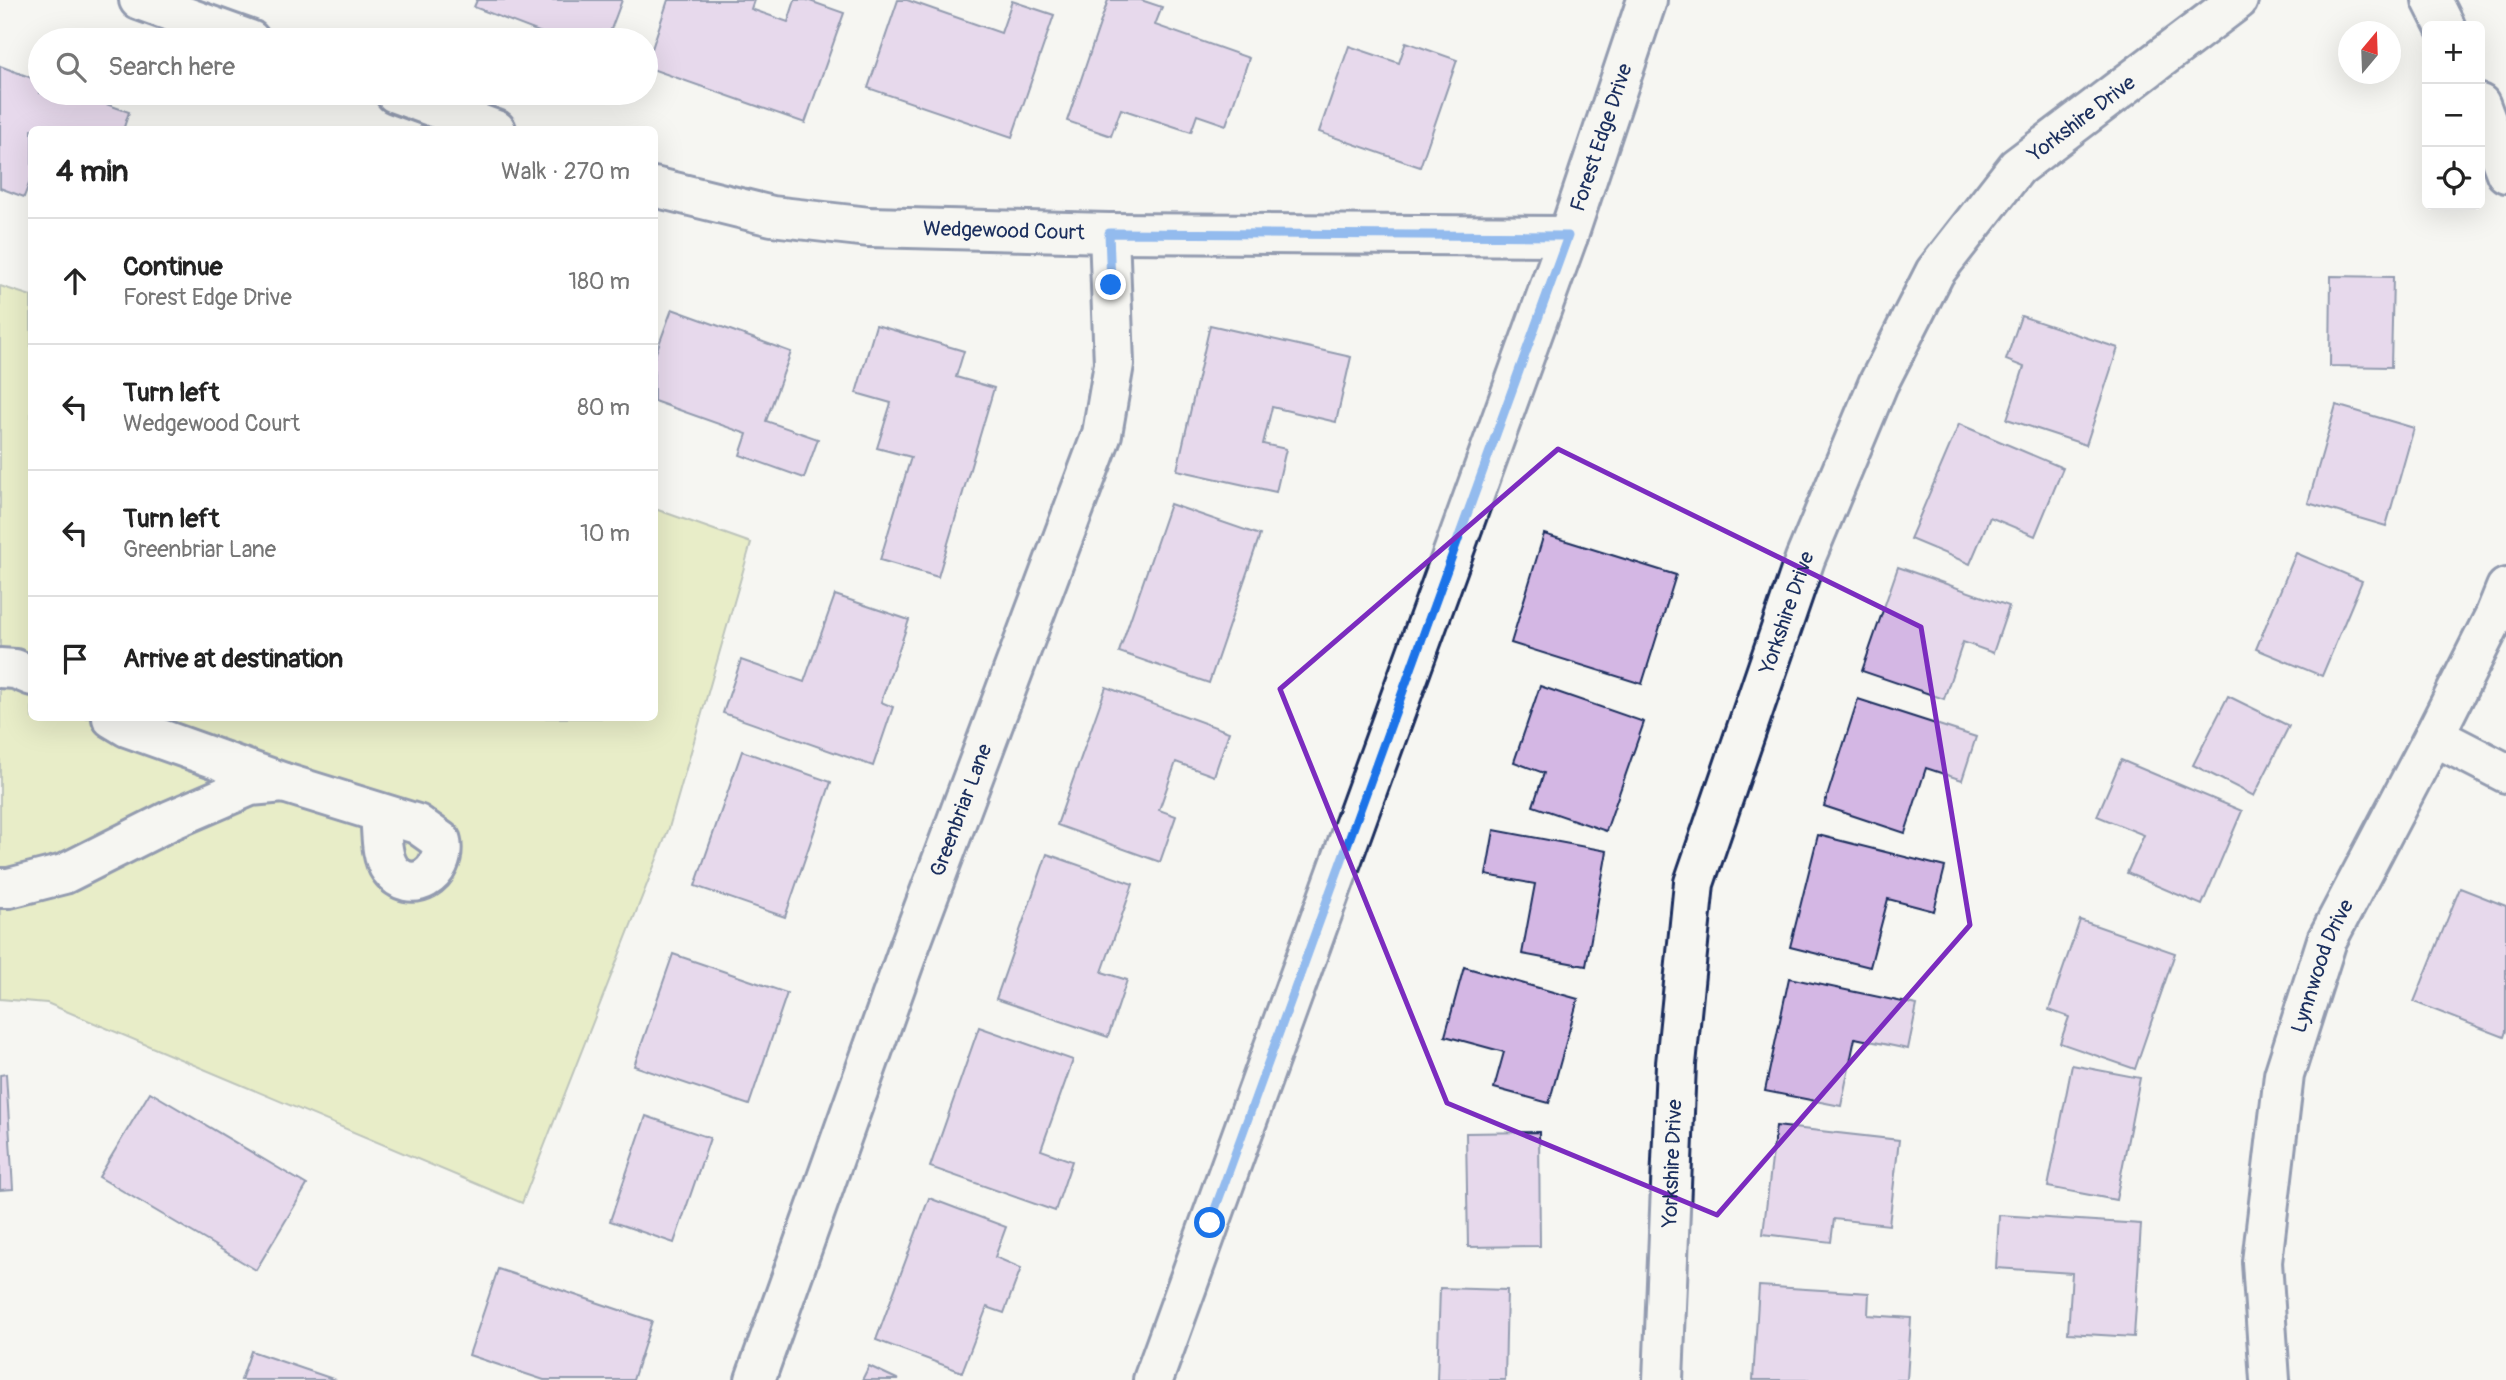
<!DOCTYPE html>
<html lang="en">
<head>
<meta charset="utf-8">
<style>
  body { margin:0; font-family:Pangolin,sans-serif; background:#f6f6f6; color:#222 }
  .controls { position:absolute; right:21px; top:21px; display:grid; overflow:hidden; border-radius:10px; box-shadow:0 7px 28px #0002 }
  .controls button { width:63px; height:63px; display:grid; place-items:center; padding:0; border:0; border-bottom:2px solid #e0e0e0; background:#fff; color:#222; font:35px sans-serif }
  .compass { position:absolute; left:2338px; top:21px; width:63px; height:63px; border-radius:50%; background:#fff; box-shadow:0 7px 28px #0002; rotate:19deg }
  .stop { position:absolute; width:21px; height:21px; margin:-16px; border:5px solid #1a73e8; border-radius:50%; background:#fff }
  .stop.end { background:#1a73e8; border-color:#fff; box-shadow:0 2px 7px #0008 }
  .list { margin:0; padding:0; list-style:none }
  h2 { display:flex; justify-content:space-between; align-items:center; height:91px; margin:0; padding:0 28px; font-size:30px }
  h2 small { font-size:23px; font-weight:400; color:#767676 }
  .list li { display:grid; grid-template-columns:46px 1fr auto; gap:21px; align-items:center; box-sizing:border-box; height:126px; padding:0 28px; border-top:2px solid #e0e0e0 }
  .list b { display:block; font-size:26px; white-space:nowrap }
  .list p { margin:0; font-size:23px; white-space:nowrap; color:#767676 }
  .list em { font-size:23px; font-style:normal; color:#767676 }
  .icon { flex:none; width:38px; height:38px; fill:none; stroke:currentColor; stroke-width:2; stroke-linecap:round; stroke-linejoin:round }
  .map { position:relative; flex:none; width:2506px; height:1380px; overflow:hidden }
  .search { position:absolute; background:#fff; box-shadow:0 7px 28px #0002; left:28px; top:28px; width:630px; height:77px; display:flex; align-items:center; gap:18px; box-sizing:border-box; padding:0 24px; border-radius:38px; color:#767676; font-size:26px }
  .panel { position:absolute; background:#fff; box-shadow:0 7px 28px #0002; left:28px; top:126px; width:630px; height:595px; border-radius:10px }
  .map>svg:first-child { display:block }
  .green { fill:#d7e294; stroke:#798879; stroke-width:2 }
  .building { fill:#d4b7e4; stroke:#1b2f5e; stroke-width:2 }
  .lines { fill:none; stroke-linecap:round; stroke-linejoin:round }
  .minor-casing { stroke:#1b2f5e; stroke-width:44 }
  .minor { stroke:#f6f6f2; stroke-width:38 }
  .route { stroke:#1a73e8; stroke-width:9 }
  .marked { fill:none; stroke:#7b2cbf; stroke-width:5; stroke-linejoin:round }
  .labels { text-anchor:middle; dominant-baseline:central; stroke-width:5; stroke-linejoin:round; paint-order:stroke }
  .street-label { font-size:21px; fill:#1b2f5e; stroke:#f6f6f2 }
</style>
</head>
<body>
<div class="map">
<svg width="2506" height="1380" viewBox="0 0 2506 1380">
  <rect width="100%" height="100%" fill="#f6f6f2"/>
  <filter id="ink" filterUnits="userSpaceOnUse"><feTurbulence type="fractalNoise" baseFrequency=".0143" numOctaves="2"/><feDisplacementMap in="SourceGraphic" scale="14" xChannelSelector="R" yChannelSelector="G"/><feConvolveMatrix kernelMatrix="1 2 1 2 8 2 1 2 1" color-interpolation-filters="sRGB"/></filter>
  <g filter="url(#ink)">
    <path class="green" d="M 0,286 L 31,296 L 32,718 L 654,718 L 655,509 L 751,543 L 669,828 L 522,1203 L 47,1003 L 0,999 Z"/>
    <g class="building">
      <path d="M 477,0 L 622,0 L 607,40 L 560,40 L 474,7 Z"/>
      <path d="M 668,0 L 754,0 L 751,9 L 788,22 L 795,0 L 807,0 L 844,13 L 805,123 L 646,67 Z"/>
      <path d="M 898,0 L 907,0 L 1001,33 L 1012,1 L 1054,15 L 1012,137 L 868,88 Z"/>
      <path d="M 1108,0 L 1141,0 L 1162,7 L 1155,25 L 1249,58 L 1226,125 L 1197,115 L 1191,132 L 1121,109 L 1111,136 L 1067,121 Z"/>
      <path d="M 1406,42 L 1457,60 L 1420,167 L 1319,132 L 1349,46 L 1399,63 Z"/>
      <path d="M 0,66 L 40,81 L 40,93 L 75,93 L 129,112 L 123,130 L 32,130 L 32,176 L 24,197 L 0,188 Z"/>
      <path d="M 2331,276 L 2393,277 L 2391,367 L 2330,366 Z"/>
      <path d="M 672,309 L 791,352 L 766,421 L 818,439 L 804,478 L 740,455 L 747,434 L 654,401 L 654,358 Z"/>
      <path d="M 2021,316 L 2118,348 L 2086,445 L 2007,419 L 2024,367 L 2006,360 Z"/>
      <path d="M 876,325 L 964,351 L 956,377 L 994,388 L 938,577 L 880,560 L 911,457 L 877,448 L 891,403 L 856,393 Z"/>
      <path d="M 1210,325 L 1351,357 L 1336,422 L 1272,407 L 1263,444 L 1286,449 L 1276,492 L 1177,470 Z"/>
      <path d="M 2336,405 L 2414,428 L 2386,526 L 2308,503 Z"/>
      <path d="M 1959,424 L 2063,468 L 2035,536 L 1990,517 L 1970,564 L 1910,539 Z"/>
      <path d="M 1170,504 L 1260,535 L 1209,683 L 1119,652 Z"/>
      <path d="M 1544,534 L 1676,575 L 1642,684 L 1511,643 Z"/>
      <path d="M 2296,553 L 2362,581 L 2322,676 L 2256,649 Z"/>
      <path d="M 1898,567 L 2009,606 L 1993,653 L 1963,642 L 1944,699 L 1862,671 Z"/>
      <path d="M 835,595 L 909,620 L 881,702 L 893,707 L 873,766 L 723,713 L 741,660 L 804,682 Z"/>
      <path d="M 1540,686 L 1644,722 L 1606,831 L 1533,806 L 1544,773 L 1514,762 Z"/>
      <path d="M 1106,687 L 1229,732 L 1214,776 L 1176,762 L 1159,810 L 1176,816 L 1160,862 L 1057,825 Z"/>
      <path d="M 2228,696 L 2289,726 L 2254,796 L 2193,765 Z"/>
      <path d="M 1858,699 L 1976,737 L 1962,780 L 1926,768 L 1905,833 L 1824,806 Z"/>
      <path d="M 742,751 L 831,782 L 785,917 L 695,886 Z"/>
      <path d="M 2121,760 L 2242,811 L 2202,905 L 2127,873 L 2144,835 L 2097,816 Z"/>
      <path d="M 1494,830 L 1607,851 L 1586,966 L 1522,954 L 1535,884 L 1486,875 Z"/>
      <path d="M 1818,835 L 1945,867 L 1934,911 L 1888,899 L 1870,967 L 1790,947 Z"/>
      <path d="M 1047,854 L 1133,884 L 1102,972 L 1127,980 L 1108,1037 L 996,999 Z"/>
      <path d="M 2460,888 L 2506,906 L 2506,1031 L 2504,1037 L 2414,1002 Z"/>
      <path d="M 2080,920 L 2175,953 L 2135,1069 L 2060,1043 L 2069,1017 L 2049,1010 Z"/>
      <path d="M 673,954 L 787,993 L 749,1105 L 634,1066 Z"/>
      <path d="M 1464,967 L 1578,999 L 1549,1103 L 1494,1088 L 1504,1052 L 1445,1036 Z"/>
      <path d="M 1789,978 L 1917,1005 L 1908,1049 L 1855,1038 L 1841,1106 L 1765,1091 Z"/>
      <path d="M 979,1027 L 1073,1060 L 1041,1150 L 1072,1161 L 1055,1211 L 930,1167 Z"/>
      <path d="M 2072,1065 L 2140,1078 L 2116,1200 L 2048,1187 Z"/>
      <path d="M 6,1074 L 13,1189 L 0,1190 L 0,1075 Z"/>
      <path d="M 150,1092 L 307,1185 L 256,1270 L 99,1177 Z"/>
      <path d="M 646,1116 L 710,1138 L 674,1243 L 610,1221 Z"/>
      <path d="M 1776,1126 L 1899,1140 L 1889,1225 L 1834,1219 L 1831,1242 L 1763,1234 Z"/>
      <path d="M 1539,1132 L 1540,1246 L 1468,1247 L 1466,1133 Z"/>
      <path d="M 929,1198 L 1006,1227 L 995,1257 L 1021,1268 L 1004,1313 L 987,1307 L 962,1372 L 876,1340 Z"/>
      <path d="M 1999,1215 L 2141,1224 L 2134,1337 L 2068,1333 L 2072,1273 L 1996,1268 Z"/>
      <path d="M 498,1269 L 652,1321 L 633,1380 L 544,1380 L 469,1355 Z"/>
      <path d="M 1759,1286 L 1869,1293 L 1868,1315 L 1911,1318 L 1907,1380 L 1753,1380 Z"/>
      <path d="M 1440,1288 L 1507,1290 L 1505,1380 L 1437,1380 Z"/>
      <path d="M 251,1351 L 336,1380 L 241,1380 Z"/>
      <path d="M 869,1366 L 899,1380 L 862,1380 Z"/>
    </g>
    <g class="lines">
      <defs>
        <g id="minor">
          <path d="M 139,0 L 250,40"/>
          <path d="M 2432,0 L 2445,26"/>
          <path d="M 395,93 L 496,130"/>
          <path d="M 2480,104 L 2506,173"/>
          <path id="s1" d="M 654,187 L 772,216 L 869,227 L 1109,233 L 1568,236"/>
          <path d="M 0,668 L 15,669 L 32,676"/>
          <path d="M 112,718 L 127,727 L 284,783 L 417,824 L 441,841 C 447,875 410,897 390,869 C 380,855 382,831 380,814"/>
          <path d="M 2434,736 L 2506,773"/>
          <path d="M 0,888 L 9,888 L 64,874 L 171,820 L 250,786 L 284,783"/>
          <path id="s2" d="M 755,1380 L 909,948 L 1102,434 L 1114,364 L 1109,233"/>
          <path id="s3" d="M 1153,1380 L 1568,236 L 1647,0"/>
          <path id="s4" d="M 1663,1380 L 1676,1064 L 1694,883 L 1805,559 L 1878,384 L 1935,272 L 2017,167 L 2238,0"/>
          <path id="s5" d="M 2270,1380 L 2262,1262 L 2284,1075 L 2327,940 L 2434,736 L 2495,615 L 2506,588"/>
        </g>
      </defs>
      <use href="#minor" class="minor-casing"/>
      <use href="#minor" class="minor"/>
    </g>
  </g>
  <g class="lines" filter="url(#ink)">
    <path class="route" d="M 1111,285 L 1109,233 L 1568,236 L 1210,1223"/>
  </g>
  <path d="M0 0H2506V1380H0ZM 1558,449 L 1921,627 L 1970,925 L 1717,1215 L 1447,1103 L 1280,689 Z" fill="#f6f6f2" fill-opacity=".55" fill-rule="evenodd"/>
  <path class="marked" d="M 1558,449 L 1921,627 L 1970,925 L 1717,1215 L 1447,1103 L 1280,689 Z"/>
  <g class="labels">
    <g class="street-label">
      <text stroke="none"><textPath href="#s4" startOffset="1370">Yorkshire Drive</textPath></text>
      <text stroke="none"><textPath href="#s3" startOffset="1321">Forest Edge Drive</textPath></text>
      <text stroke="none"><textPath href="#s1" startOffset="354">Wedgewood Court</textPath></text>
      <text stroke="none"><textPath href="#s4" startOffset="784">Yorkshire Drive</textPath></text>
      <text stroke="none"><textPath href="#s2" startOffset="606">Greenbriar Lane</textPath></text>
      <text stroke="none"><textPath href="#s5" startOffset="422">Lynnwood Drive</textPath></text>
      <text stroke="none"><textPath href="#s4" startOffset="217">Yorkshire Drive</textPath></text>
    </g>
  </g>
</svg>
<div class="controls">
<button>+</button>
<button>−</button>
<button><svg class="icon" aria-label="locate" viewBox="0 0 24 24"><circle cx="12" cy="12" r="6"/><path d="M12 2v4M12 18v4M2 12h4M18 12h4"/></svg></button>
</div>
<svg class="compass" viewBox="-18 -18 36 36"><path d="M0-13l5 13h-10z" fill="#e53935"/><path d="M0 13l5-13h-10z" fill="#767676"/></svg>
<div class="stop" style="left:1210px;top:1223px"></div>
<div class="stop end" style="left:1111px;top:285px"></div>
<div class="search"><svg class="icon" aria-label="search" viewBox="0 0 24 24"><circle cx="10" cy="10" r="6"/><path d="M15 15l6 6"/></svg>Search here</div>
<section class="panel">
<h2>4 min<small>Walk · 270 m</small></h2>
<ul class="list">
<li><svg class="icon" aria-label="ahead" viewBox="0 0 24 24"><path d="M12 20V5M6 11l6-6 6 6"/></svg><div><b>Continue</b><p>Forest Edge Drive</p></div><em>180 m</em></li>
<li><svg class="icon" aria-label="left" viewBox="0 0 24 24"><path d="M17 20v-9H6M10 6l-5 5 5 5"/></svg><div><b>Turn left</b><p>Wedgewood Court</p></div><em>80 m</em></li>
<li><svg class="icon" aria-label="left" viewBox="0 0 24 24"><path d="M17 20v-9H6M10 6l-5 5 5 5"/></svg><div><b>Turn left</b><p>Greenbriar Lane</p></div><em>10 m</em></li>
<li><svg class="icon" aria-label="arrive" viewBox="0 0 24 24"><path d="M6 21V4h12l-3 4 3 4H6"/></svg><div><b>Arrive at destination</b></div></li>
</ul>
</section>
</div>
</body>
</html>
